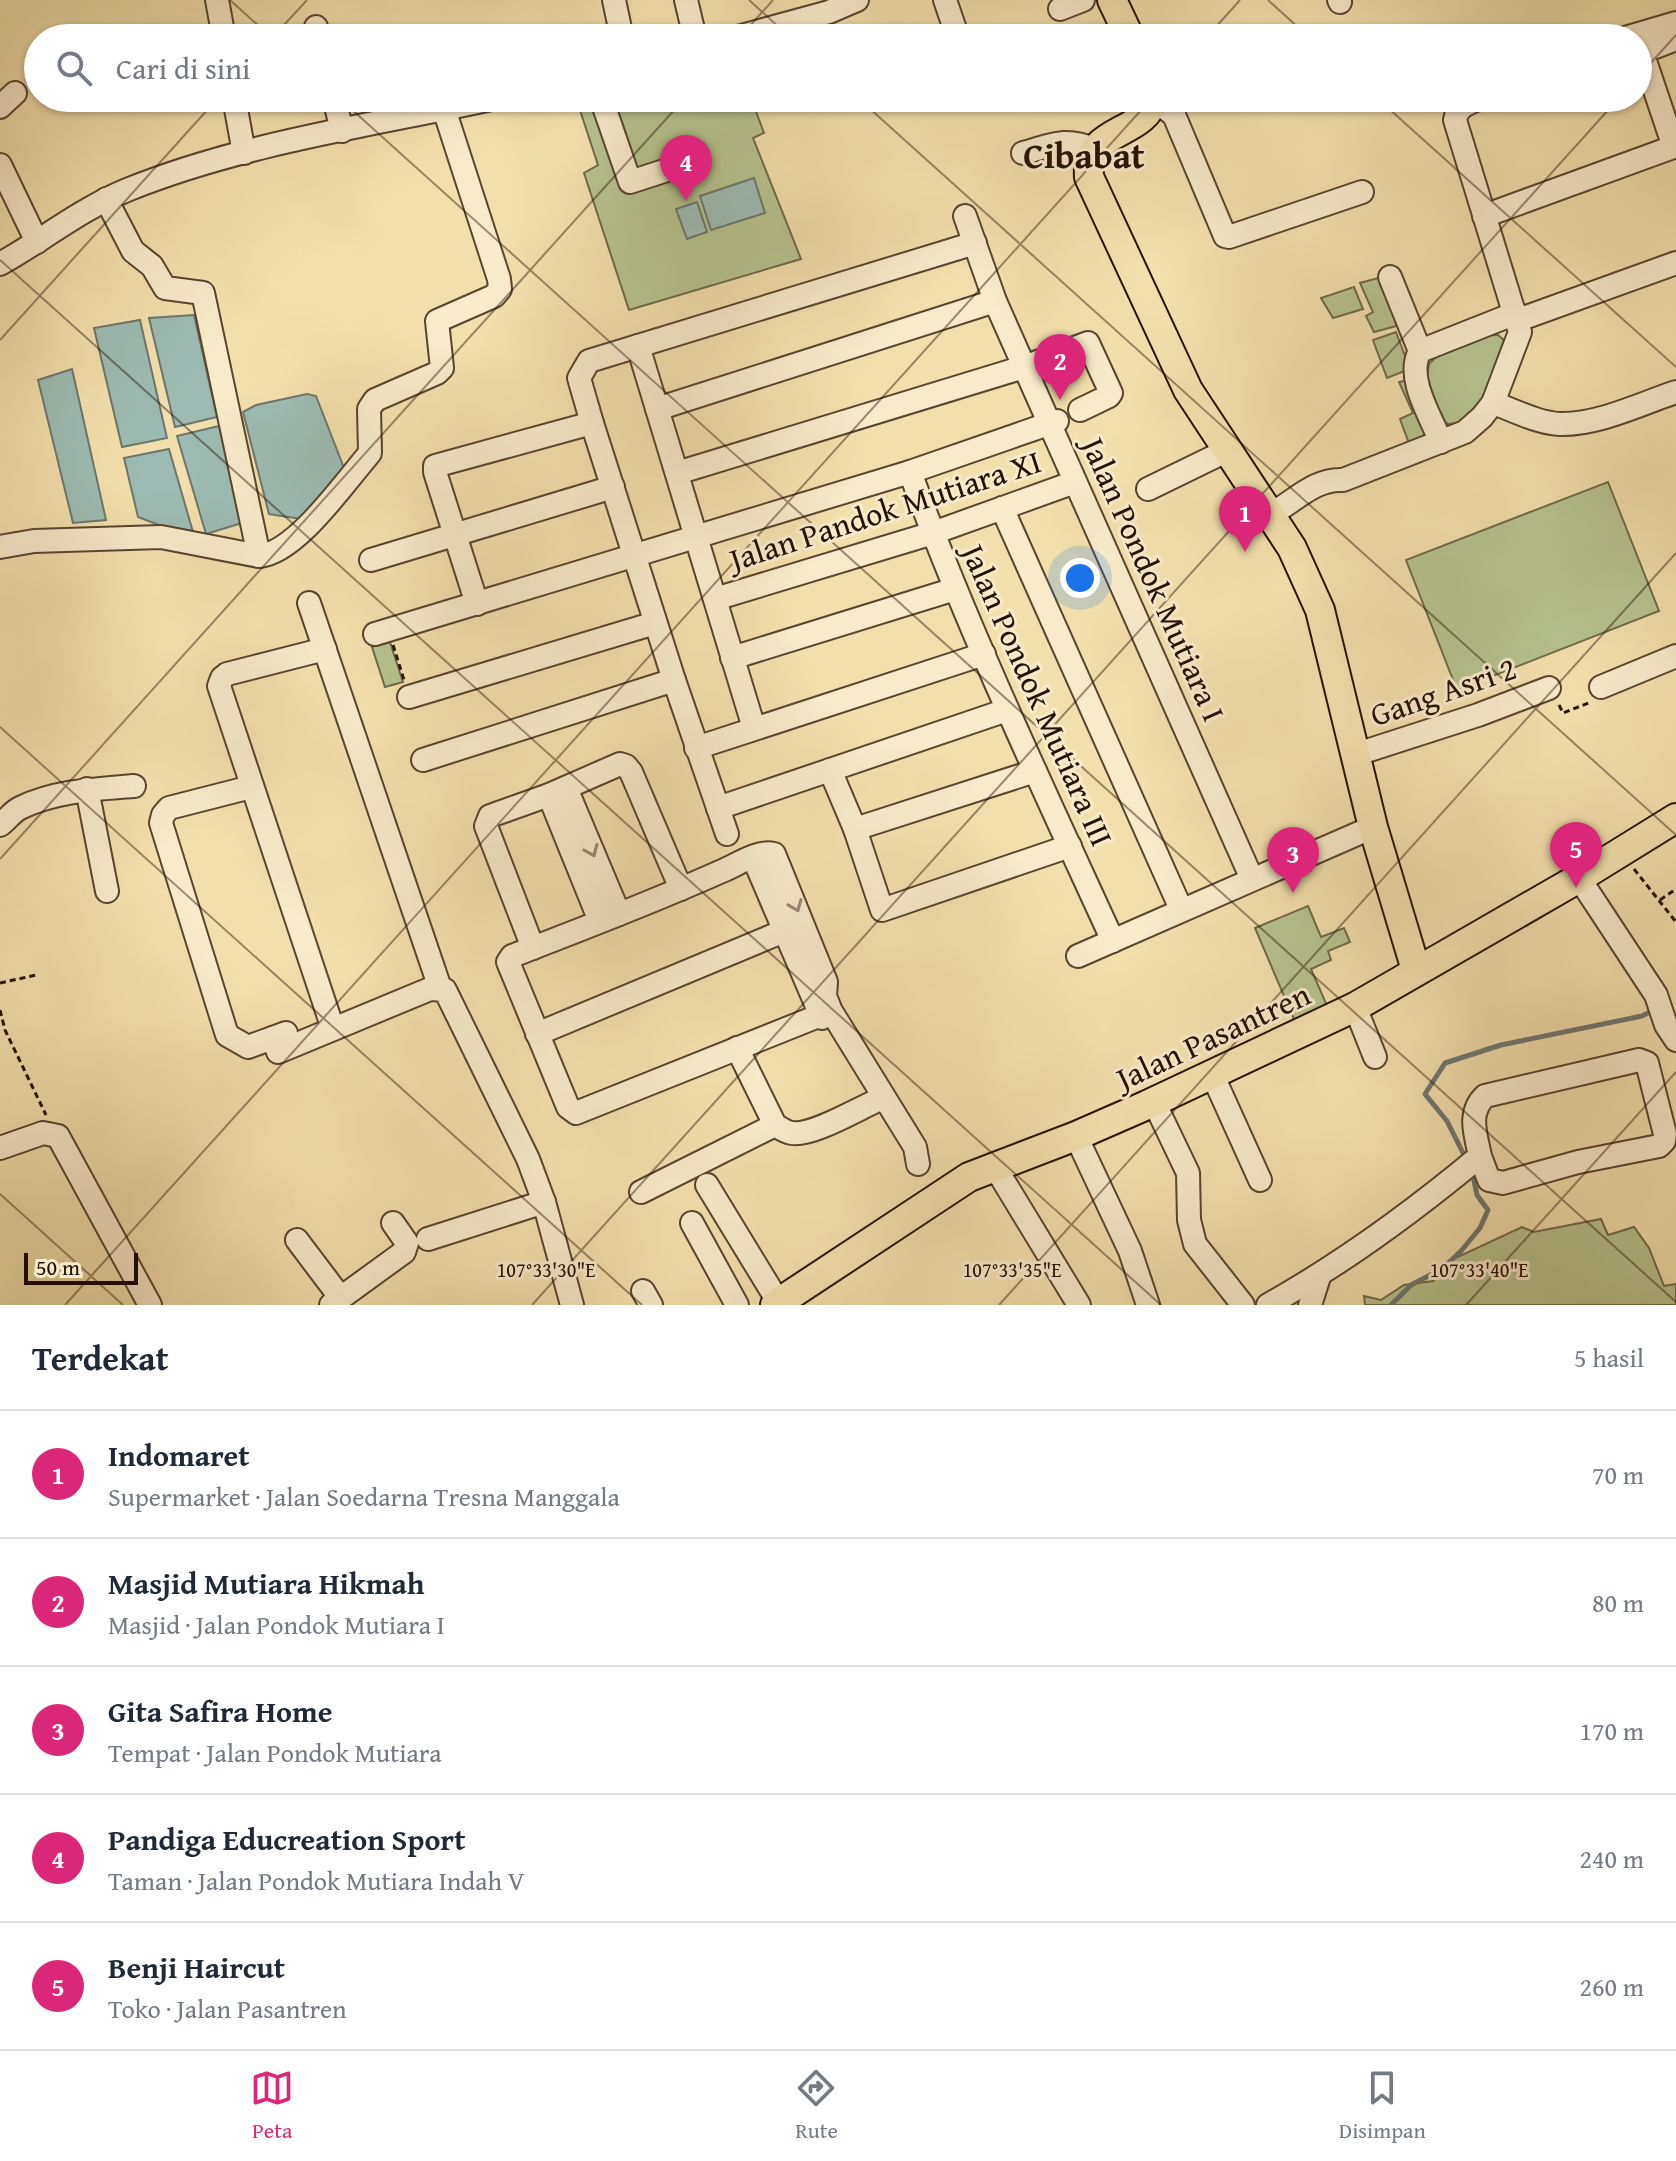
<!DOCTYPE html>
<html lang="id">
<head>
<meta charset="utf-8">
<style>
  body { margin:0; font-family:"Gentium Book Plus",serif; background:#f6f6f7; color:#1f2937 }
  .scale { position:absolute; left:24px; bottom:20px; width:114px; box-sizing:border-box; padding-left:8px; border:4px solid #251104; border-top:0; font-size:22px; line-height:28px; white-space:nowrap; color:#251104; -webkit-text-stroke:6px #f7ebc9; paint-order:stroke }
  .you { position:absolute; left:1080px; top:578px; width:28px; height:28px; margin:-20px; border:6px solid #fff; border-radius:50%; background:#1a73e8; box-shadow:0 0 0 12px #1a73e833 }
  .badge { display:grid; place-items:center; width:52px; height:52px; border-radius:50%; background:#db2777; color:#fff; font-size:26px; font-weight:700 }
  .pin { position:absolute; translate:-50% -66px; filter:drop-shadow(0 2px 4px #0008) }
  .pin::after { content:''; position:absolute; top:42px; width:28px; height:24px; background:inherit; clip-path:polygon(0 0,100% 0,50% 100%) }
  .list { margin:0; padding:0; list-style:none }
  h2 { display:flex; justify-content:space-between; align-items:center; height:104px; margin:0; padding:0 32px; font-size:34px }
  h2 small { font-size:26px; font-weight:400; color:#747a83 }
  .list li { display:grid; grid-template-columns:52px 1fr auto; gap:24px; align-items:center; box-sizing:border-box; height:128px; padding:0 32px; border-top:2px solid #e0e1e3 }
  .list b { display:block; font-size:30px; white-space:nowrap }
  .list p { margin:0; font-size:26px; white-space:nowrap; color:#747a83 }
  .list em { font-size:26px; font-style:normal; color:#747a83 }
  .icon { flex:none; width:44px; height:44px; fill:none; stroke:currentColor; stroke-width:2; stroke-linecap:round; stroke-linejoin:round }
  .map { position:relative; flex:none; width:1676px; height:1305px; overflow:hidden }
  .search { position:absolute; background:#fff; box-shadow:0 2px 6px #0004; left:24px; right:24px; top:24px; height:88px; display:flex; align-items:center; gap:20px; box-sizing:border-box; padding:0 28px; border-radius:44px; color:#747a83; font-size:30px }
  .sheet { height:744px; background:#fff }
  nav { display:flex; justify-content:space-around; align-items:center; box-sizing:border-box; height:112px; border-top:2px solid #e0e1e3; background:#fff; font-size:22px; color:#747a83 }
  nav a { display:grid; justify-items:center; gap:4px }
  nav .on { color:#db2777 }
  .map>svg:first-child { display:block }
  .green { fill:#b6c38d; stroke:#6e6a48; stroke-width:2 }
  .water { fill:#9dbbb3; stroke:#6d776d; stroke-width:2 }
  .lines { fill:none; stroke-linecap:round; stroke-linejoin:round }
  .stream { stroke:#6d776d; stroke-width:5 }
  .minor-casing { stroke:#58452e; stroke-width:26 }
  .major-casing { stroke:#251104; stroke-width:32 }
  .path { stroke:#251104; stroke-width:3; stroke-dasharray:6 4; stroke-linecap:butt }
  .minor { stroke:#f7ebc9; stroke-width:22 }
  .major { stroke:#f2e0ac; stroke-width:28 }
  .oneway { stroke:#988970 }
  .ticks { fill:none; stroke:#251104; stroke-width:2; stroke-opacity:0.45 }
  .labels { text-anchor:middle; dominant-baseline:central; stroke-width:6; stroke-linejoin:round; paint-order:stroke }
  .street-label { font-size:32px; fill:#251104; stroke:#f7ebc9 }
  .quarter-label { font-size:36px; font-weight:bold; fill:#251104; stroke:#f7ebc9 }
  .ticks-label { font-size:20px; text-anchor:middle; fill:#251104; stroke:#f7ebc9; stroke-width:6; stroke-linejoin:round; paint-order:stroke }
</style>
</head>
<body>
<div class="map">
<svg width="1676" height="1305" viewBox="0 0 1676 1305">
  <rect width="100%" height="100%" fill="#f2e0ac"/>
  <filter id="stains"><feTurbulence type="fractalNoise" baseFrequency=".0025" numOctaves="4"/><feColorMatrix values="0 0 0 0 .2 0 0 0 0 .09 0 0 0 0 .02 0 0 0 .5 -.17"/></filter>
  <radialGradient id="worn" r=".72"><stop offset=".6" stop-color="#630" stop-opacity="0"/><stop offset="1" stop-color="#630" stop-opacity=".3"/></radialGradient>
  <g class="green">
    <path d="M 576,98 L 751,98 L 764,133 L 753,138 L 801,259 L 629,310 L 584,173 L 598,165 Z"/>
    <path d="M 1382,277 L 1400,325 L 1374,332 L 1366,316 L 1373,312 L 1360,283 Z"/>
    <path d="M 1354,287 L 1363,309 L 1333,318 L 1321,298 Z"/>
    <path d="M 1396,332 L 1410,369 L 1387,378 L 1373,340 Z"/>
    <path d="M 1489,335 L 1498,335 L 1504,340 L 1484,397 L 1460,423 L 1448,424 L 1441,419 L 1427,377 L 1429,364 L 1437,356 Z"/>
    <path d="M 1410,380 L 1432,435 L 1410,446 L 1400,419 L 1413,413 L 1399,382 Z"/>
    <path d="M 1608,482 L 1659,611 L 1457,690 L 1406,560 Z"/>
    <path d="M 390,642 L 403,682 L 385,687 L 372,647 Z"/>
    <path d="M 1308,906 L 1321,937 L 1344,928 L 1350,942 L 1328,951 L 1331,960 L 1311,969 L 1328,1008 L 1296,1024 L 1255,928 Z"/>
    <path d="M 1601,1219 L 1608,1235 L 1634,1227 L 1649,1248 L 1664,1286 L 1676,1284 L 1676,1305 L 1365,1305 L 1364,1296 L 1381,1300 L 1404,1285 L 1433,1281 L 1451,1260 L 1522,1227 L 1534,1232 Z"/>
  </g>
  <g class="water">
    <path d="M 754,178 L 765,213 L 711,230 L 700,196 Z"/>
    <path d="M 697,202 L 707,232 L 687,239 L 676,209 Z"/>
    <path d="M 194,315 L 217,417 L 175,427 L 149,318 Z"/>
    <path d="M 140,320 L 167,438 L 122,447 L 94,328 Z"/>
    <path d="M 72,369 L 106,520 L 73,523 L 38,380 Z"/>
    <path d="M 307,394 L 316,396 L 344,468 L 301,519 L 269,514 L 243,412 L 256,405 Z"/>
    <path d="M 219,426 L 242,523 L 206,534 L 177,436 Z"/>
    <path d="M 169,449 L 193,532 L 164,527 L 138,517 L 124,458 Z"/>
  </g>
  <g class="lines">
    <g class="stream">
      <path d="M 1466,1159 L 1447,1121 L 1425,1094 L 1445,1063 L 1501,1045 L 1642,1016 L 1654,1010"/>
      <path d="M 1391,1305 L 1411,1285 L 1442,1269 L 1461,1251 L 1480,1228 L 1488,1210 L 1477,1195 L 1472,1171"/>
    </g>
    <defs>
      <g id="minor">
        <path d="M 217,0 L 224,38"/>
        <path d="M 614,0 L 622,38"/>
        <path d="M 686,0 L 695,38"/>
        <path d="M 945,0 L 958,38"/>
        <path d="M 1339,0 L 1340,2"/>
        <path d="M 1060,9 L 1083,0"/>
        <path d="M 316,27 L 319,38"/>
        <path d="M 734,38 L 829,12 L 857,0"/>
        <path d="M 1625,38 L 1676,23"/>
        <path d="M 1638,40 L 1674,147"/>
        <path d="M 1642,52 L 1676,39"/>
        <path d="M 234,98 L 244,153"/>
        <path d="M 334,98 L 342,131"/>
        <path d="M 601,98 L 630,182 L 698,160"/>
        <path d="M 1154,100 L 1174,115 L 1225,236 L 1229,237 L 1362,192"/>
        <path d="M 0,107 L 15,93"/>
        <path d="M 1023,153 C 1052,145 1065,137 1094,149"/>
        <path d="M 0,165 L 37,242"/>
        <path d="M 106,199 L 133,251 L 152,266 L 165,288 L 203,293 L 259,556 C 296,553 345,482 370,453 L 369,409 L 375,400 L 437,373 L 442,368 L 437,321 L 494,296 L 500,289 L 499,279 L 444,109"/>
        <path d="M 965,216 L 995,301 L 1252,879"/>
        <path d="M 1484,216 L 1676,146"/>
        <path d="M 0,264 C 43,240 81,209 127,190 C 243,143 374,125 496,98"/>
        <path d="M 1390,277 L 1420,351"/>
        <path d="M 1518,320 L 1676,263"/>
        <path d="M 638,346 L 754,728"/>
        <path d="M 1493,403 C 1514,410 1537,423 1560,424 C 1598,425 1640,404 1676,392"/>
        <path d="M 657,409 L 995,301"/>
        <path d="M 1441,442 C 1431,417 1405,377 1420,351 L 1516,313"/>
        <path d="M 910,472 C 969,632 1042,786 1113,941"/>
        <path d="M 677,473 L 1024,367 L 1088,343 L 1111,393 L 1109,396 L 1080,410"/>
        <path d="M 1148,489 L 1228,450"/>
        <path d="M 1002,508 L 1181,909"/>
        <path d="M 1271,514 C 1294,502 1315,478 1343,480 L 1465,432 L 1482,417 L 1493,403 L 1520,332 L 1455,120 C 1457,106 1469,103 1481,98"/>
        <path d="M 0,547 L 34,541 L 161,537 L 259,556"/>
        <path d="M 371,560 L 613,487"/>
        <path d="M 715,599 L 933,533 L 1075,482"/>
        <path d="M 309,603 L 440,988"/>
        <path d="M 477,604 L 435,472 L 435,466 L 592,423"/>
        <path d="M 375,634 L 910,472 L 1057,421"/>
        <path d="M 325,649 L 227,674 L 222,678 L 219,686 L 333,1029"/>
        <path d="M 732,658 L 955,589"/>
        <path d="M 1601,687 L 1676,656"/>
        <path d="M 409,697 L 655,623"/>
        <path d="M 696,748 L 984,654"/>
        <path d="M 1357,754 L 1478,715 L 1549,688"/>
        <path d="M 423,760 L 674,680"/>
        <path d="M 830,770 L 855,829 L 882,910 L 1070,846"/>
        <path d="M 251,787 L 169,808 L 163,815 L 161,823 L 227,1035 L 248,1047 L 286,1033"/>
        <path d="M 566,788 L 619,914"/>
        <path d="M 87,789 L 107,891"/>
        <path d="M 549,795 L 600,921"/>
        <path d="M 718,808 L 1007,710"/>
        <path d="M 0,825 C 7,820 12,812 20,808 C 55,791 96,789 134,786"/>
        <path d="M 855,829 L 1035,771"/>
        <path d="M 727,834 L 674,680 L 592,423 L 579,378 L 589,361 L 975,243"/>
        <path d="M 753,857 L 822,1018"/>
        <path d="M 1579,878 L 1656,995 L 1666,1025 L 1676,1040"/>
        <path d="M 533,948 L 486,826 L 490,816 L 549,795 L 620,764 L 626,766 L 631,772 L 681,889"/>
        <path d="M 1078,956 L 1373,827"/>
        <path d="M 1355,1007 L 1375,1057"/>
        <path d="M 831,1011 L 576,1113 L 568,1107 L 508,962 L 512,956 C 582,929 653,902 722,871 C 737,865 758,850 774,854 L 826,982 L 825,996 L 831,1011 L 915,1147 L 918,1164"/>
        <path d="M 537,1034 L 784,931"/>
        <path d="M 273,1038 L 278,1052 L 430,989 L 445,990 L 528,1159 L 544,1202 L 572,1305"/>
        <path d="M 737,1048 L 775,1125 C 780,1128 785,1132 792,1133 C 812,1136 856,1110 876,1101"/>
        <path d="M 1213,1076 L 1260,1180"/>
        <path d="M 1154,1102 L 1188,1173 L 1189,1220 L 1195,1244 L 1243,1305"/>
        <path d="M 1076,1136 L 1130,1251 L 1148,1305"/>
        <path d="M 0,1148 L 43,1133 L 58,1136 L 150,1305"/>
        <path d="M 995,1167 L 1079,1305"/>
        <path d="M 707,1185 L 779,1303"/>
        <path d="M 641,1192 L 775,1125"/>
        <path d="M 692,1223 L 737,1305"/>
        <path d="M 428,1239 L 544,1202"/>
        <path d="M 297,1240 L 340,1297"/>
        <path d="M 643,1291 L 651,1305"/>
        <path d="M 331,1305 L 404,1252 L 407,1243 L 393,1223"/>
        <path d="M 1268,1305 C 1343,1263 1414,1211 1480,1156 C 1476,1135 1467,1113 1485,1096 L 1639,1060 L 1647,1063 L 1665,1134 L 1664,1141 L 1659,1146 L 1578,1162 L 1503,1183 L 1489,1180 L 1480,1156"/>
        <path d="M 1310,1305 L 1319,1277"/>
      </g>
      <g id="major">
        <path d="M 1112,0 L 1130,38"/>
        <path d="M 1154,98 C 1145,137 1085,126 1089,177 L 1188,390 L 1292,548 L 1320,610 L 1373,827 L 1416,970"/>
        <path d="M 775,1305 L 969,1177 L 1076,1136 L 1147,1105 L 1355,1007 L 1579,878 L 1676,818"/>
      </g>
    </defs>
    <use href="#minor" class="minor-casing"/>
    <use href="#major" class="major-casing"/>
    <g class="path">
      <path d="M 393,645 L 404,680"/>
      <path d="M 1559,705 L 1563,713 L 1591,702"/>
      <path d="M 1634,869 L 1676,922"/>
      <path d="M 1660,900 L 1676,889"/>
      <path d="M 0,983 L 36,975"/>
      <path d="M 0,1010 L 5,1030 L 46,1115"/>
    </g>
    <use href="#minor" class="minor"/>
    <use href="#major" class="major"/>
  </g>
  <defs><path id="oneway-chevron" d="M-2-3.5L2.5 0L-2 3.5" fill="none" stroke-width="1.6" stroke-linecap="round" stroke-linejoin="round" transform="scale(2)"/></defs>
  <g class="oneway">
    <use href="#oneway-chevron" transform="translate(592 851) rotate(67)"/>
    <use href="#oneway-chevron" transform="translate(796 906) rotate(68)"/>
  </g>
  <path class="ticks" d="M 230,0 L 272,38M 749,0 L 791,38M 1268,0 L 1310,38M 272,38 L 307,0M 739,38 L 773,0M 1206,38 L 1240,0M 1638,77 L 1676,35M 339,98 L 1676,1302M 858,98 L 1676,835M 1377,98 L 1676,367M 0,260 L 1161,1305M 0,340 L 218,98M 0,727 L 642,1305M 0,859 L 685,98M 0,1194 L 123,1305M 65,1305 L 1152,98M 532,1305 L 1619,98M 999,1305 L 1676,553M 1466,1305 L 1676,1072"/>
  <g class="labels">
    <g class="street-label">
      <text transform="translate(885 510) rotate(-18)">Jalan Pandok Mutiara XI</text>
      <text transform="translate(1154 579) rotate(66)">Jalan Pondok Mutiara I</text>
      <text transform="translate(1443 691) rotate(-19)">Gang Asri 2</text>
      <text transform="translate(1038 695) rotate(66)">Jalan Pondok Mutiara III</text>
      <text transform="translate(1213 1036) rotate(-25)">Jalan Pasantren</text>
    </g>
    <g class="quarter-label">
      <text x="1084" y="154">Cibabat</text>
    </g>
  </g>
  <g class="ticks-label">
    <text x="546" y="1277">107°33'30"E</text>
    <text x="1012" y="1277">107°33'35"E</text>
    <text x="1479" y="1277">107°33'40"E</text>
  </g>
  <rect width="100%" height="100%" filter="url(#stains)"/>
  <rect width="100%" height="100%" fill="url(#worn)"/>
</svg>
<div class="scale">50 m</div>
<div class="you"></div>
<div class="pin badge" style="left:1245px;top:552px">1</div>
<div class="pin badge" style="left:1060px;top:400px">2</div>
<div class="pin badge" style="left:1293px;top:893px">3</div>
<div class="pin badge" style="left:686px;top:201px">4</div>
<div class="pin badge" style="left:1576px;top:888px">5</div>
<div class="search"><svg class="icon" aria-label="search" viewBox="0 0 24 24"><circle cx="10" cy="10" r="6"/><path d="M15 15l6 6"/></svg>Cari di sini</div>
</div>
<section class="sheet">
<h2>Terdekat<small>5 hasil</small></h2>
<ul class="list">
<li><span class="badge">1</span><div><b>Indomaret</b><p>Supermarket · Jalan Soedarna Tresna Manggala</p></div><em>70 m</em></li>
<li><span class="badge">2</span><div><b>Masjid Mutiara Hikmah</b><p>Masjid · Jalan Pondok Mutiara I</p></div><em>80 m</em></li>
<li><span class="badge">3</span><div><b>Gita Safira Home</b><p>Tempat · Jalan Pondok Mutiara</p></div><em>170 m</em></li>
<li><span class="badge">4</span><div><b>Pandiga Educreation Sport</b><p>Taman · Jalan Pondok Mutiara Indah V</p></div><em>240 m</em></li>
<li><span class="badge">5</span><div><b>Benji Haircut</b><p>Toko · Jalan Pasantren</p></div><em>260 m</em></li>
</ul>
</section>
<nav>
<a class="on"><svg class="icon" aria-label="map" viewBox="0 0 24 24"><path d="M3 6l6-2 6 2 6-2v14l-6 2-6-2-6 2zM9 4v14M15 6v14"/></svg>Peta</a>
<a><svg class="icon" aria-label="directions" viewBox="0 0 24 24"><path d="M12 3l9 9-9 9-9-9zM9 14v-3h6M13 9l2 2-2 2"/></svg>Rute</a>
<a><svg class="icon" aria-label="saved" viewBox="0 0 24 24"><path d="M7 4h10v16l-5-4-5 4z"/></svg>Disimpan</a>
</nav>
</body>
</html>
